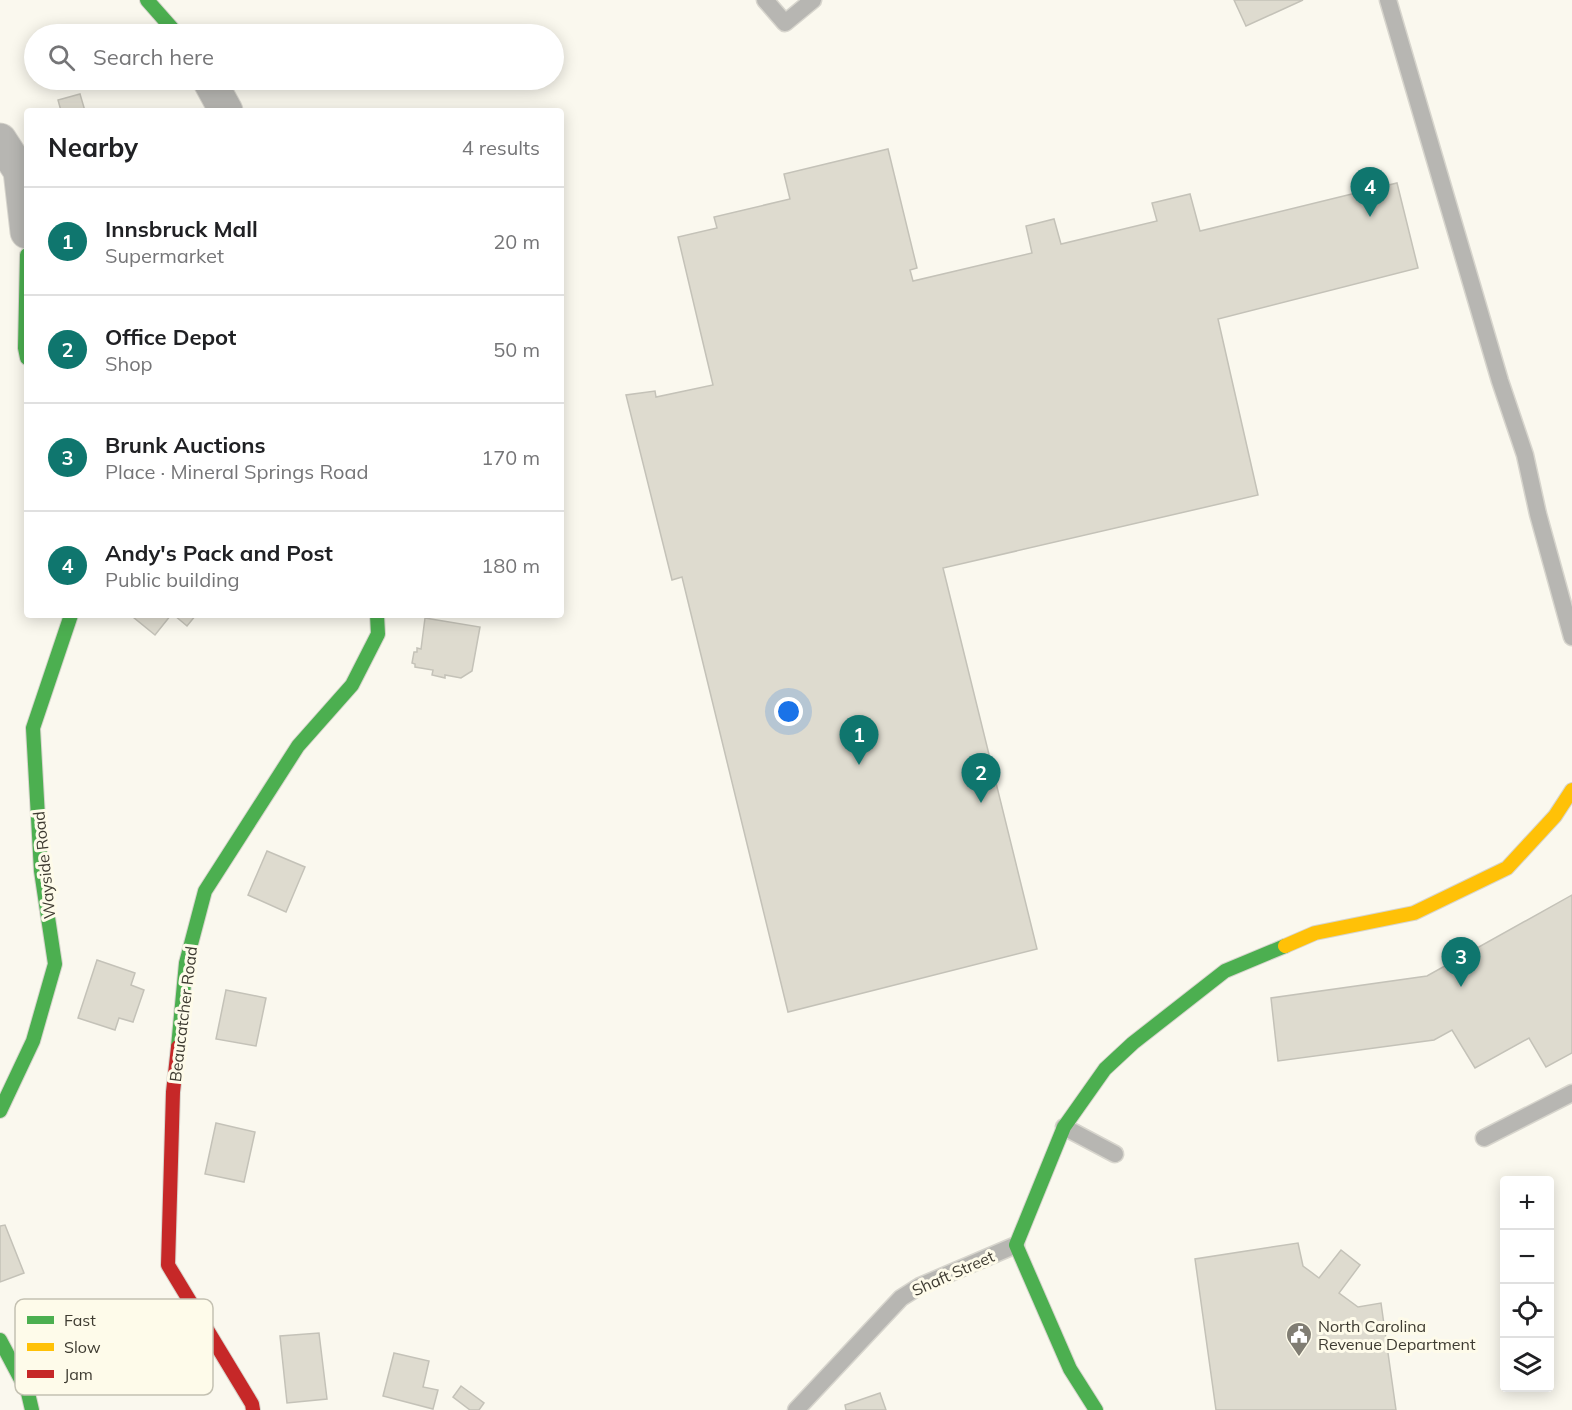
<!DOCTYPE html>
<html lang="en">
<head>
<meta charset="utf-8">
<style>
  body { margin:0; font-family:Mulish,sans-serif; background:#f6f6f6; color:#202124 }
  .controls { position:absolute; right:18px; bottom:18px; display:grid; overflow:hidden; border-radius:6px; box-shadow:0 3px 15px #0003 }
  .controls button { width:54px; height:54px; display:grid; place-items:center; padding:0; border:0; border-bottom:2px solid #e0e0e0; background:#fff; color:#202124; font:30px sans-serif }
  .you { position:absolute; left:789px; top:712px; width:21px; height:21px; margin:-15px; border:4px solid #fff; border-radius:50%; background:#1a73e8; box-shadow:0 0 0 9px #1a73e833 }
  .badge { display:grid; place-items:center; width:39px; height:39px; border-radius:50%; background:#0f766e; color:#fff; font-size:20px; font-weight:700 }
  .pin { position:absolute; translate:-50% -50px; filter:drop-shadow(0 2px 3px #0008) }
  .pin::after { content:''; position:absolute; top:32px; width:21px; height:18px; background:inherit; clip-path:polygon(0 0,100% 0,50% 100%) }
  .list { margin:0; padding:0; list-style:none }
  h2 { display:flex; justify-content:space-between; align-items:center; height:78px; margin:0; padding:0 24px; font-size:26px }
  h2 small { font-size:20px; font-weight:400; color:#757577 }
  .list li { display:grid; grid-template-columns:39px 1fr auto; gap:18px; align-items:center; box-sizing:border-box; height:108px; padding:0 24px; border-top:2px solid #e0e0e0 }
  .list b { display:block; font-size:22px; white-space:nowrap }
  .list p { margin:0; font-size:20px; white-space:nowrap; color:#757577 }
  .list em { font-size:20px; font-style:normal; color:#757577 }
  .icon { flex:none; width:33px; height:33px; fill:none; stroke:currentColor; stroke-width:2; stroke-linecap:round; stroke-linejoin:round }
  .map { position:relative; flex:none; width:1572px; height:1410px; overflow:hidden }
  .search { position:absolute; background:#fff; box-shadow:0 3px 15px #0003; left:24px; top:24px; width:540px; height:66px; display:flex; align-items:center; gap:15px; box-sizing:border-box; padding:0 21px; border-radius:33px; color:#757577; font-size:22px }
  .panel { position:absolute; background:#fff; box-shadow:0 3px 15px #0003; left:24px; top:108px; width:540px; height:510px; border-radius:6px }
  .map>svg:first-child { display:block }
  .building { fill:#dedbcf; stroke:#c4c2b8; stroke-width:1.5 }
  .lines { fill:none; stroke-linecap:round; stroke-linejoin:round }
  .lane-casing { stroke:#d7d5cd; stroke-width:19 }
  .street-casing { stroke:#d7d5cd; stroke-width:35 }
  .fast-casing { stroke:#d7d5cd; stroke-width:16 }
  .slow-casing { stroke:#d7d5cd; stroke-width:16 }
  .jam-casing { stroke:#d7d5cd; stroke-width:16 }
  .lane { stroke:#b7b6b2; stroke-width:16 }
  .street { stroke:#b7b6b2; stroke-width:33 }
  .fast { stroke:#4caf50; stroke-width:14 }
  .slow { stroke:#ffc107; stroke-width:14 }
  .jam { stroke:#c62828; stroke-width:14 }
  .labels { text-anchor:middle; dominant-baseline:central; stroke-width:6; stroke-linejoin:round; paint-order:stroke }
  .street-label { font-size:16px; fill:#3e3b31; stroke:#fefbea }
  .poi-label { font-size:16px; fill:#3e3b31; stroke:#fefbea; text-anchor:start }
  .key { fill:#fefbea; stroke:#c4c1b2; stroke-width:1.5 }
  .key-label { font-size:16px; fill:#3e3b31 }
</style>
</head>
<body>
<div class="map">
<svg width="1572" height="1410" viewBox="0 0 1572 1410">
  <rect width="100%" height="100%" fill="#faf8ee"/>
  <g class="building">
    <path d="M 1234,0 L 1303,0 L 1246,26 Z"/>
    <path d="M 80,94 L 85,111 L 61,111 L 58,100 Z"/>
    <path d="M 888,149 L 917,268 L 910,270 L 913,281 L 1032,253 L 1026,226 L 1054,219 L 1061,244 L 1157,221 L 1152,203 L 1190,194 L 1200,231 L 1397,183 L 1418,268 L 1218,319 L 1258,495 L 943,568 L 1037,949 L 788,1012 L 682,577 L 672,580 L 626,395 L 655,391 L 656,397 L 713,385 L 678,237 L 717,228 L 714,217 L 790,199 L 784,174 Z"/>
    <path d="M 134,615 L 171,615 L 155,635 L 133,617 Z"/>
    <path d="M 174,615 L 196,615 L 187,626 Z"/>
    <path d="M 425,618 L 480,627 L 472,671 L 461,678 L 445,675 L 445,678 L 432,675 L 433,670 L 415,667 L 415,664 L 412,663 L 414,652 L 417,652 L 417,648 L 421,649 Z"/>
    <path d="M 267,851 L 305,867 L 286,912 L 248,895 Z"/>
    <path d="M 1572,895 L 1572,1053 L 1546,1067 L 1529,1038 L 1475,1068 L 1452,1030 L 1434,1040 L 1278,1061 L 1271,998 L 1427,976 Z"/>
    <path d="M 97,960 L 135,973 L 131,985 L 144,990 L 133,1022 L 119,1018 L 115,1030 L 78,1018 Z"/>
    <path d="M 226,990 L 266,998 L 256,1046 L 216,1039 Z"/>
    <path d="M 216,1123 L 255,1132 L 244,1182 L 205,1174 Z"/>
    <path d="M 5,1225 L 24,1273 L 0,1282 L 0,1226 Z"/>
    <path d="M 1298,1243 L 1303,1266 L 1319,1278 L 1341,1250 L 1360,1265 L 1339,1293 L 1358,1307 L 1381,1303 L 1396,1410 L 1216,1410 L 1195,1259 Z"/>
    <path d="M 319,1333 L 327,1399 L 287,1403 L 280,1336 Z"/>
    <path d="M 394,1353 L 429,1361 L 423,1387 L 438,1390 L 433,1409 L 383,1396 Z"/>
    <path d="M 461,1386 L 484,1403 L 479,1410 L 470,1410 L 453,1397 Z"/>
    <path d="M 880,1393 L 886,1410 L 846,1410 L 845,1405 Z"/>
  </g>
  <g class="lines">
    <defs>
      <g id="lane">
        <path d="M 765,0 L 785,23 L 813,0"/>
        <path d="M 1388,0 L 1500,381 L 1525,455 L 1538,514 L 1572,637"/>
        <path d="M 1064,1127 L 1115,1154"/>
        <path d="M 1484,1138 L 1572,1093"/>
        <path d="M 796,1410 L 901,1298 L 920,1286 L 1016,1245"/>
      </g>
      <g id="street">
        <path d="M 209,80 L 226,111"/>
        <path d="M 0,140 L 20,171 L 27,232"/>
      </g>
      <g id="fast">
        <path d="M 147,0 L 177,34"/>
        <path d="M 27,255 L 25,348 L 27,358"/>
        <path d="M 178,1047 L 186,963 L 205,891 L 298,746 L 352,685 L 378,634 L 377,615"/>
        <path d="M 0,1111 L 33,1041 L 55,964 L 41,871 L 33,728 L 71,615"/>
        <path d="M 0,1340 L 28,1393 L 32,1410"/>
        <path d="M 1096,1410 L 1070,1369 L 1016,1245 L 1064,1127 L 1105,1069 L 1133,1043 L 1225,971 L 1285,946"/>
      </g>
      <path id="slow" d="M 1285,946 L 1315,933 L 1414,913 L 1507,868 L 1555,816 L 1572,790"/>
      <path id="jam" d="M 178,1047 L 173,1092 L 168,1265 L 252,1404 L 253,1410"/>
    </defs>
    <use href="#lane" class="lane-casing"/>
    <use href="#street" class="street-casing"/>
    <use href="#fast" class="fast-casing"/>
    <use href="#slow" class="slow-casing"/>
    <use href="#jam" class="jam-casing"/>
    <use href="#lane" class="lane"/>
    <use href="#street" class="street"/>
    <use href="#fast" class="fast"/>
    <use href="#slow" class="slow"/>
    <use href="#jam" class="jam"/>
  </g>
  <defs>
    <symbol id="civic-pin" viewBox="-11 -11 22 30"><path d="M0 17L-7.5 6A9.5 9.5 0 1 1 7.5 6Z" fill="#807d73" stroke="#fefbea"/><path d="M-.6-6.5H3V-4.5H.6V-3L4-1V1h2V6H-6V1h2V-1L-.6-3ZM-1.2 2.5V6h2.4V2.5Z" fill="#fff"/></symbol>
  </defs>
  <g fill-rule="evenodd">
    <use href="#civic-pin" x="1284" y="1320" width="30" height="40"/>
  </g>
  <g class="labels">
    <g class="street-label">
      <text transform="translate(44 865) rotate(-96)">Wayside Road</text>
      <text transform="translate(183 1014) rotate(-83)">Beaucatcher Road</text>
      <text transform="translate(953 1273) rotate(-24)">Shaft Street</text>
    </g>
    <g class="poi-label">
      <text x="1318" y="1326">North Carolina<tspan x="1318" dy="18">Revenue Department</tspan></text>
    </g>
  </g>
  <rect x="15" y="1299" width="198" height="96" rx="9" class="key"/>
  <rect x="27" y="1316" width="27" height="8" fill="#4caf50"/>
  <rect x="27" y="1343" width="27" height="8" fill="#ffc107"/>
  <rect x="27" y="1370" width="27" height="8" fill="#c62828"/>
  <g class="key-label">
    <text x="64" y="1326">Fast</text>
    <text x="64" y="1353">Slow</text>
    <text x="64" y="1380">Jam</text>
  </g>
</svg>
<div class="controls">
<button>+</button>
<button>−</button>
<button><svg class="icon" aria-label="locate" viewBox="0 0 24 24"><circle cx="12" cy="12" r="6"/><path d="M12 2v4M12 18v4M2 12h4M18 12h4"/></svg></button>
<button><svg class="icon" aria-label="layers" viewBox="0 0 24 24"><path d="M12 4l9 5-9 5-9-5zM3 14l9 5 9-5"/></svg></button>
</div>
<div class="you"></div>
<div class="pin badge" style="left:859px;top:765px">1</div>
<div class="pin badge" style="left:981px;top:803px">2</div>
<div class="pin badge" style="left:1461px;top:987px">3</div>
<div class="pin badge" style="left:1370px;top:217px">4</div>
<div class="search"><svg class="icon" aria-label="search" viewBox="0 0 24 24"><circle cx="10" cy="10" r="6"/><path d="M15 15l6 6"/></svg>Search here</div>
<section class="panel">
<h2>Nearby<small>4 results</small></h2>
<ul class="list">
<li><span class="badge">1</span><div><b>Innsbruck Mall</b><p>Supermarket</p></div><em>20 m</em></li>
<li><span class="badge">2</span><div><b>Office Depot</b><p>Shop</p></div><em>50 m</em></li>
<li><span class="badge">3</span><div><b>Brunk Auctions</b><p>Place · Mineral Springs Road</p></div><em>170 m</em></li>
<li><span class="badge">4</span><div><b>Andy's Pack and Post</b><p>Public building</p></div><em>180 m</em></li>
</ul>
</section>
</div>
</body>
</html>
